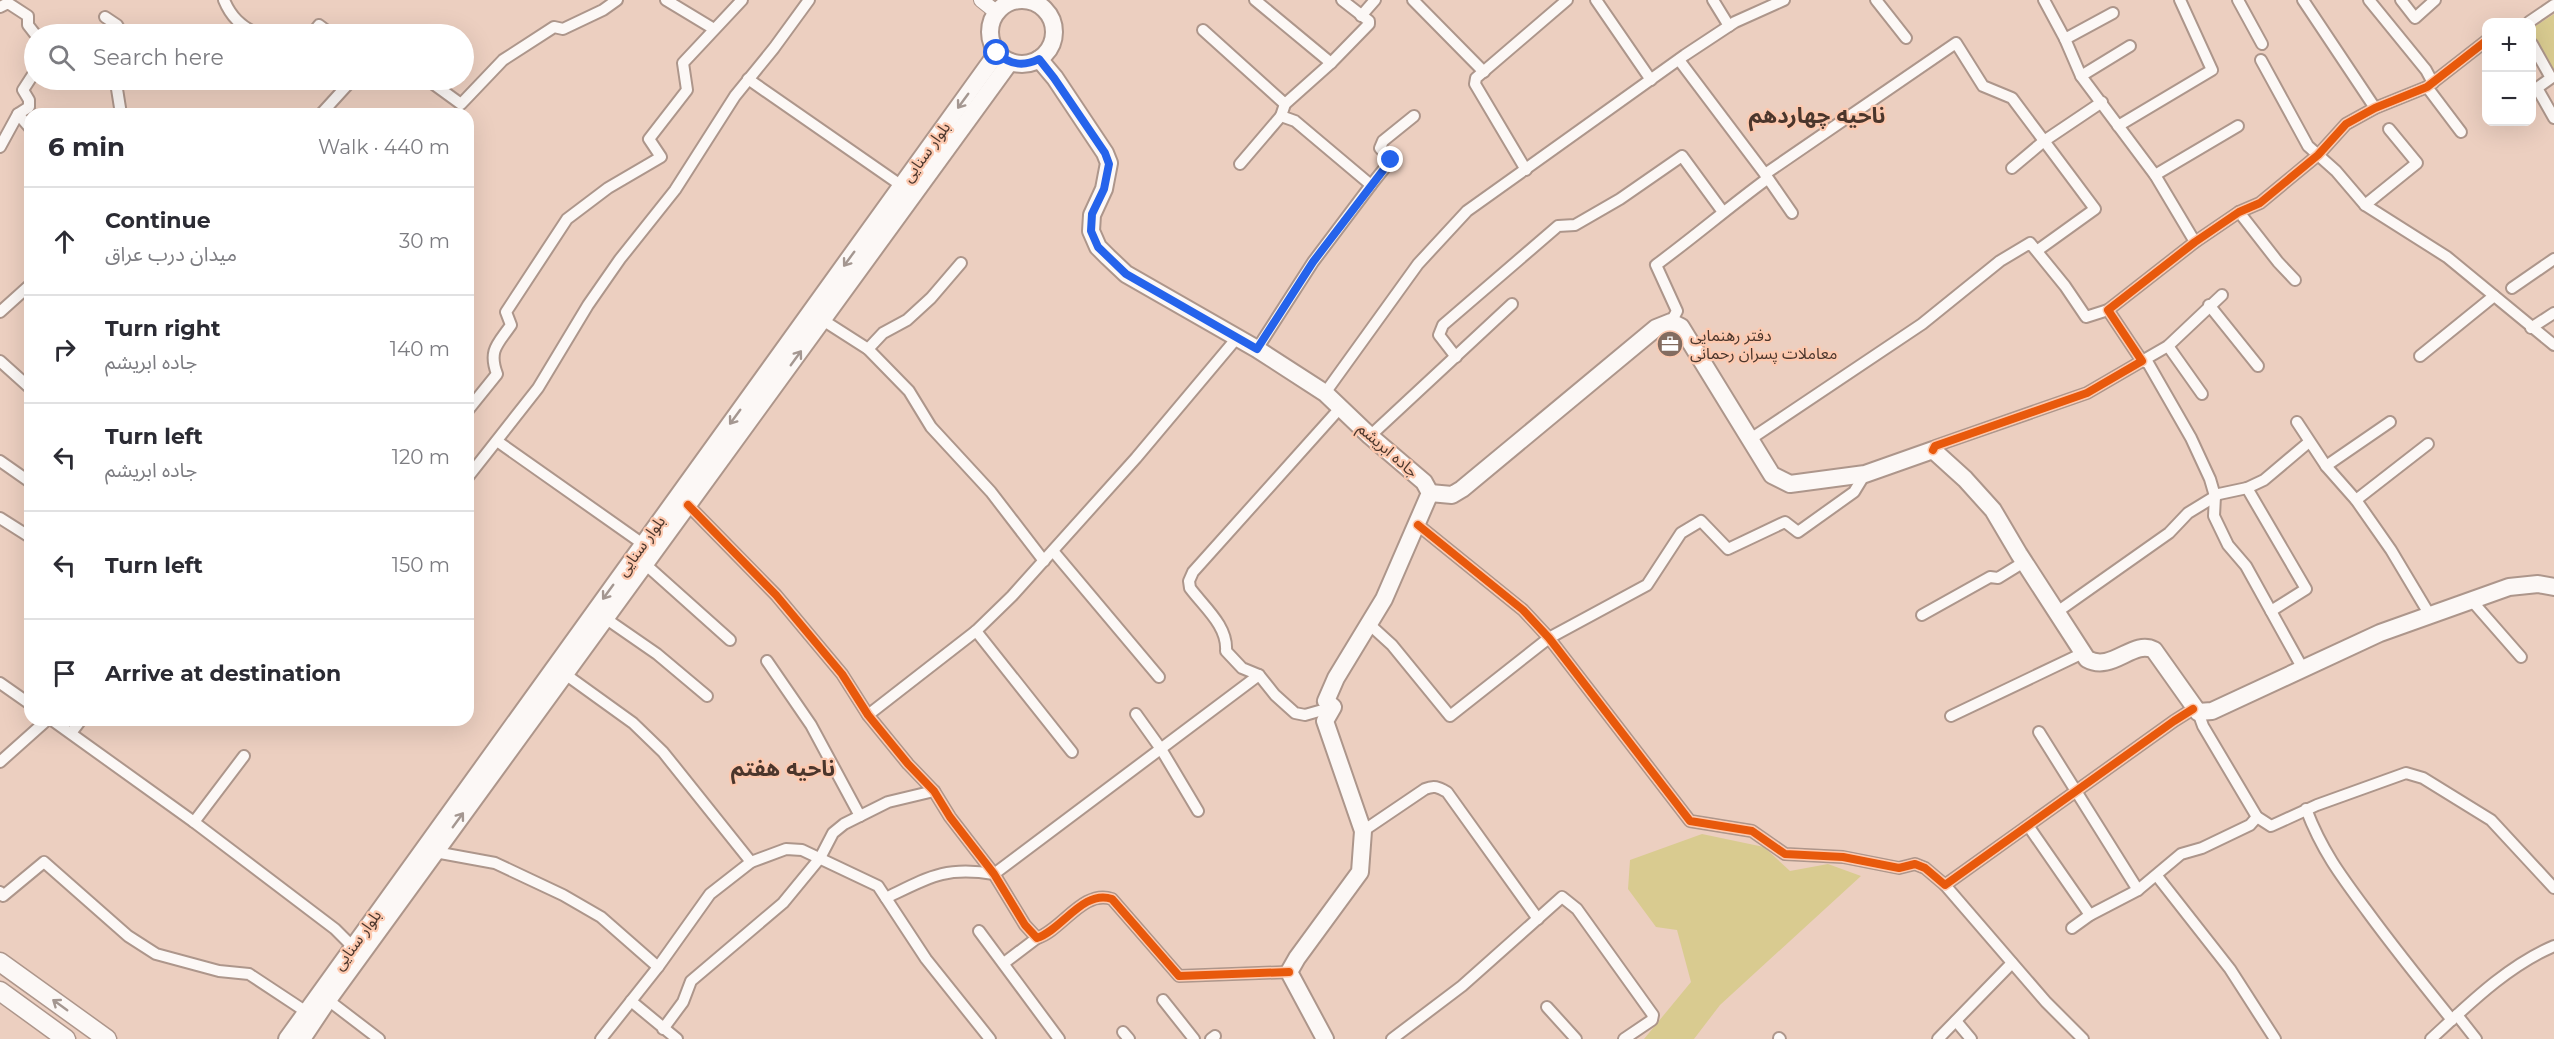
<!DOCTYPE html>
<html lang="en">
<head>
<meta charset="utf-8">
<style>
  body { margin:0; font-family:Montserrat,"Noto Sans Arabic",sans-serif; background:#f2f2f3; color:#2b2b33 }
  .controls { position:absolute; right:18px; top:18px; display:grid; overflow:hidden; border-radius:12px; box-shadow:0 6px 24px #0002 }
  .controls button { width:54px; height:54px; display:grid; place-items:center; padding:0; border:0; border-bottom:2px solid #e1e1e2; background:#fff; color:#2b2b33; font:30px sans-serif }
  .stop { position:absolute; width:18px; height:18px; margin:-14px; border:4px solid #2563eb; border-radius:50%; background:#fff }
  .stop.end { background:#2563eb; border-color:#fff; box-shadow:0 2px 6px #0008 }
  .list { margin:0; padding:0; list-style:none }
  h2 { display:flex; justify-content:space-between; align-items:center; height:78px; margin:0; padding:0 24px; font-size:26px }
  h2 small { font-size:20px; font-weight:400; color:#7c7c81 }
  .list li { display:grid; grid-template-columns:39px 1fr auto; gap:18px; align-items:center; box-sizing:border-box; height:108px; padding:0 24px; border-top:2px solid #e1e1e2 }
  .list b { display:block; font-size:22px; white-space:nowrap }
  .list p { margin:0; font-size:20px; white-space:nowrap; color:#7c7c81 }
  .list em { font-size:20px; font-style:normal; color:#7c7c81 }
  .icon { flex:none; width:33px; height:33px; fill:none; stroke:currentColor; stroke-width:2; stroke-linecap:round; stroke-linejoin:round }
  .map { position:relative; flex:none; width:2554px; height:1039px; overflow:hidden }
  .search { position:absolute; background:#fff; box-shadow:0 6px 24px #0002; left:24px; top:24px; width:450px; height:66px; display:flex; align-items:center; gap:15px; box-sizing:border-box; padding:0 21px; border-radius:33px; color:#7c7c81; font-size:22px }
  .panel { position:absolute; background:#fff; box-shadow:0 6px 24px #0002; left:24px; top:108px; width:450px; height:618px; border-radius:18px }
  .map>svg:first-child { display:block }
  .green { fill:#d9cb90 }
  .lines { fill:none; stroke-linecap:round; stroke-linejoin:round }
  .minor-casing { stroke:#ad968b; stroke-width:14 }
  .tertiary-casing { stroke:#ad968b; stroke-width:16 }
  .secondary-casing { stroke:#ad968b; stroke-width:20 }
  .primary-casing { stroke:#ad968b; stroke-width:21 }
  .minor { stroke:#fcf8f6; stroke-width:10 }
  .tertiary { stroke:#fcf8f6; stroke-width:14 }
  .secondary { stroke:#fcf8f6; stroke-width:16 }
  .primary { stroke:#fcf8f6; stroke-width:18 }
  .cycleway-casing { stroke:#fdc9af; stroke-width:11 }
  .cycleway { stroke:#e8590c; stroke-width:8 }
  .oneway { stroke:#a49791 }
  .route { stroke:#2563eb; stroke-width:8 }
  .labels { text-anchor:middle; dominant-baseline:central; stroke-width:4.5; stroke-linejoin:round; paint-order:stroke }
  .street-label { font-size:16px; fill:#4b362c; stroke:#fdc9af }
  .poi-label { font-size:16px; fill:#4b362c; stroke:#fdc9af; text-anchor:start }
  .district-label { font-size:22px; font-weight:bold; fill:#4b362c; stroke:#fdc9af }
</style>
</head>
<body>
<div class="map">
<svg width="2554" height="1039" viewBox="0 0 2554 1039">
  <rect width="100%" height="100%" fill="#eccfc0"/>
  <g class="green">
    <path d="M 2554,14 L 2554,72 L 2552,73 L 2532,36 L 2532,28 Z"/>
    <path d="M 1702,834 L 1764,847 L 1790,871 L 1828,864 L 1861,876 L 1720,1005 L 1694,1039 L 1644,1039 L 1691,982 L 1677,930 L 1656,927 L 1628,889 L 1630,860 Z"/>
  </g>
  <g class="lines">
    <defs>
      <g id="minor">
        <path d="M 224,0 C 231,17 241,26 257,34"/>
        <path d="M 666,0 L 714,29"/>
        <path d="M 1255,0 L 1331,63"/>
        <path d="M 1413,0 L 1484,72"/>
        <path d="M 1596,0 L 1651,80"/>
        <path d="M 1713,0 L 1729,26"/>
        <path d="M 1876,0 L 1906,38"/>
        <path d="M 2044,0 L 2065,39 L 2081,76 L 2155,175 L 2195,242"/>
        <path d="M 2238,0 L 2262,44"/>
        <path d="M 2303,0 L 2375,108"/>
        <path d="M 2369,0 L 2426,70 L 2433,83"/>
        <path d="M 2401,0 L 2415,18 L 2435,0"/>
        <path d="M 0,7 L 8,3 L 28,16 L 28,25 L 35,34"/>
        <path d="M 1361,16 L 1375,0"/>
        <path d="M 105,17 L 117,25 L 122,34"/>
        <path d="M 2529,22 L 2554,5"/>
        <path d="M 1203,30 L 1285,104"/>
        <path d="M 266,34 L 270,34"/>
        <path d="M 312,34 L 319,25 L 331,34"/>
        <path d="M 2065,39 L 2113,13"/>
        <path d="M 2532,44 L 2551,78 L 2537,88 L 2554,118"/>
        <path d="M 34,57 L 34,62"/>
        <path d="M 1679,60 L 1765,174 L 1792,213"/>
        <path d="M 2261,60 L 2308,146 L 2336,171 L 2365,205 L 2447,257 L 2554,345"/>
        <path d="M 2081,76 L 2130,46"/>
        <path d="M 748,79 L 902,186"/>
        <path d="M 120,80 L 117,89 L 121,114"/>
        <path d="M 428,80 L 461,104 L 503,60 L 554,27 L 563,29 L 603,10 L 617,0"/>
        <path d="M 2427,87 L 2461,132"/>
        <path d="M 18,114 L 30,128"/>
        <path d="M 321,114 L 352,80"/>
        <path d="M 2118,126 L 2212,70 L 2180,0"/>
        <path d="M 0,147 L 18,114 L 29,107 L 29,100 L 23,90 L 34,73"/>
        <path d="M 1240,164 L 1281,116"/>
        <path d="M 2012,168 L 2044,141 L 2102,102"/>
        <path d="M 1526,170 L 1475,84 L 1476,78 L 1567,0"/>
        <path d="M 1765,174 L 1956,43 L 1983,86 L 2012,98 L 2095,209 L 2038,250"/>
        <path d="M 2155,175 L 2238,126"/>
        <path d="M 1371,185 L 1391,160 L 1380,148 L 1383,141 L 1414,116"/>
        <path d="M 2365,205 L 2417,163 L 2389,129"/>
        <path d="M 2239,212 L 2278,262 L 2295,280"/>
        <path d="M 2512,288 L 2554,259"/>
        <path d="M 2209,305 L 2258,366"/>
        <path d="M 0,312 L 30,285"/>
        <path d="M 818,317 L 868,349 L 909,391 L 931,427 L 991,492 L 1044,561"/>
        <path d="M 1671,322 L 1677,311 L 1656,265 C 1694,237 1729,207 1767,179"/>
        <path d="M 2531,328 L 2554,313"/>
        <path d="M 2168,346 L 2202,394"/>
        <path d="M 868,349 L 883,333 L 907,320 L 931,298 L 961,263"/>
        <path d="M 1257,349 L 1313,262 L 1371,185 L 1295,121 L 1281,116 L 1285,104 L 1331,63 L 1369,24 L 1369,21 L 1342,0"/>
        <path d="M 2420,356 L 2494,296"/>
        <path d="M 1456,357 L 1439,335 L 1443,325 L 1558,226 L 1575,225 L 1620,199 L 1682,156 L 1723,212"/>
        <path d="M 0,361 L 30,388"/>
        <path d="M 2142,361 L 2148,363 L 2191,438 L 2210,479 L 2215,496 L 2214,516 L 2228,545 L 2246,566 L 2303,669"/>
        <path d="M 2142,361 L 2168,346 L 2222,295"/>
        <path d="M 1325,393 L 1418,264 L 1467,211 L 1685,55 L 1735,22 L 1784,0"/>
        <path d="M 468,410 L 497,374 C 488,350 498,344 511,325 L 506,312 L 567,219 L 608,188 L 661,157 L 649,139 L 687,90 L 683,63 L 742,0"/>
        <path d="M 2297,422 L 2326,466 L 2356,500 L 2391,550 L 2431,617"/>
        <path d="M 1370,436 L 1512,304"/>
        <path d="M 1749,440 L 1922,324 L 2000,261 L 2030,243 L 2065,286 L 2086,317 L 2108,310"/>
        <path d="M 497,441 L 643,544"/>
        <path d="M 1933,450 L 1935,446 L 2087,393 L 2142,361 L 2108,310 L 2195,242 L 2239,212 L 2260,203 L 2318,155 L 2346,124 L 2375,108 L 2427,87 L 2486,41"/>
        <path d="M 0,461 L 30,482"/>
        <path d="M 2326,466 L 2390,422"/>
        <path d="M 468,477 L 538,388 L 588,305 L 620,259 L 675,190 L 735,96 L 774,48 L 809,0"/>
        <path d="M 2247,488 L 2306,589 L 2271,611"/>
        <path d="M 2356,500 L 2428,444"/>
        <path d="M 688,505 L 776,595 L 842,674 L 868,715 L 908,764 L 934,791 L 950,817 L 994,874 L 1025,925 L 1037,938 C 1062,930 1083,889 1112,899 L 1179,976 L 1289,972"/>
        <path d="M 0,518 L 30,537"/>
        <path d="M 1418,525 L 1523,610 L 1549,638 L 1690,821 L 1752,831 L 1785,854 L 1843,857 L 1899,868 L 1915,864 L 1925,868 L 1945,885 L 2174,721 L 2193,709"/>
        <path d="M 1053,551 L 1159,677"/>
        <path d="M 645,564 L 730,640"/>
        <path d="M 2472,601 L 2521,657"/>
        <path d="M 2057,612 L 2169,533 L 2188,513 L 2219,494 L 2247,488 L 2264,480 L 2309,442"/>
        <path d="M 1922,615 L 1990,577 L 1998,578 L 2024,562"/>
        <path d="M 605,618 L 657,654 L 707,696"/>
        <path d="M 1369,624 L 1392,645 L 1450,716 L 1549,638 L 1647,585 L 1681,533 L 1701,521 L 1728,549 L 1785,522 L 1798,532 L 1854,492 L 1865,474"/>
        <path d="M 976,631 L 1072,752"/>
        <path d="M 767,661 L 811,725 L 860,816"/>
        <path d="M 565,674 L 633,723 L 663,752 L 751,862"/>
        <path d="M 0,683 L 30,704"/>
        <path d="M 1333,707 L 1305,715 L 1295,713 L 1275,695 L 1259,675 L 1242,668 L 1226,651 C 1228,626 1204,607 1190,588 L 1189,581 L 1193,572 L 1341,407"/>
        <path d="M 2198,712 L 2203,726 L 2257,817 L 2271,826 L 2317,805 L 2406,773 L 2423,778 L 2491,820 L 2554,888"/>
        <path d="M 1136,714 L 1161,749 L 1198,811"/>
        <path d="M 868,715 L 976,631 L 1012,596 L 1136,458 L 1236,339"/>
        <path d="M 1951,716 L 2083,653"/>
        <path d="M 52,720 L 194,822 L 335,929 L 352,946"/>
        <path d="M 2039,732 L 2138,890"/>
        <path d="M 71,733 L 81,720"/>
        <path d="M 0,762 L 47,720"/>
        <path d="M 2306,809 C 2322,851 2341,876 2367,911 C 2394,948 2423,984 2452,1020"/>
        <path d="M 194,822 L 244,756"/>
        <path d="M 2029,827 L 2090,915"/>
        <path d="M 1363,831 L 1425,789 C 1434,785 1438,787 1447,792 L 1538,919"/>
        <path d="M 435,852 L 495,863 L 563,895 L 601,917 L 658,967"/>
        <path d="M 2157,876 L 2230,969 L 2275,1039"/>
        <path d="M 1945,885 L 2046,1002 L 2083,1039"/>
        <path d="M 0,892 L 3,896 L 44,862 L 128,936 L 156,954 L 219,971 L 249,974 L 305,1011"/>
        <path d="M 886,898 C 929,877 945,866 994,874 L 1259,675"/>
        <path d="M 2072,928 L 2090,915 L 2138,890 L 2181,854 L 2202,848 L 2250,825 L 2257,817"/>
        <path d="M 979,931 L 1059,1039"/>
        <path d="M 1004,963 L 1037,938"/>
        <path d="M 328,1000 L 379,1039"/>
        <path d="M 1163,1000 L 1194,1039"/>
        <path d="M 631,1001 L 677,1039"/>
        <path d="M 1547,1007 L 1576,1039"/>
        <path d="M 2457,1015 L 2476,1039"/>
        <path d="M 1956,1021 L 1971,1039"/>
        <path d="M 663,1029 L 683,1002 L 691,981 L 783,903 L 820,858 L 833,833 L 844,824 L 888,802 L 934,791"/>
        <path d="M 1123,1032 L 1129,1039"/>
        <path d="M 1779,1038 L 1780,1039"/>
        <path d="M 601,1039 L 658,967 L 710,894 L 751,862 L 786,849 L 802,850 L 878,886 L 926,959 L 990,1039"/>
        <path d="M 1211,1039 L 1215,1036"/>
        <path d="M 1392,1039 L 1462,986 L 1562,897 L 1577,909 L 1653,1015 L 1652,1020 L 1624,1039"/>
        <path d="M 1938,1039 L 2012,963"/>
        <path d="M 2431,1039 C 2468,1005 2507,966 2554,946"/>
      </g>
      <path id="tertiary" d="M 981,0 L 996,12"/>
      <g id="secondary">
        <circle cx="1022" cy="32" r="32"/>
        <path d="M 1039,59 L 1055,78 L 1105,153 L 1109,163 L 1104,189 L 1092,215 L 1091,231 L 1098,247 L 1108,257 L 1126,274 L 1257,349 L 1325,393 L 1370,436 L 1424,482 L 1430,493 L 1384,599 L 1336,678 L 1326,701 L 1333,707 L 1325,721 L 1363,831 L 1360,872 L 1297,958 L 1289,972 L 1325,1039"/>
        <path d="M 1430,493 L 1452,495 L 1462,489 L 1656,328 L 1671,322 L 1681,327 L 1772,475 L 1790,484 L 1865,474 L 1933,450 L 1965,479 L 1993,510 L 2019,554 L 2087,659 C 2112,673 2133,639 2154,650 L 2198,712 L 2212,711 L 2380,633 L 2509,587 L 2538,584 L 2554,587"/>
        <path d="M 287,1039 L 997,53"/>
        <path d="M 302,1039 L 328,1000 L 1010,62"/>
      </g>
      <g id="primary">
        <path d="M 0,962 L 107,1039"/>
        <path d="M 0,991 L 66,1039"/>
      </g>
    </defs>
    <use href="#minor" class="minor-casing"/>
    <use href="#tertiary" class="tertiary-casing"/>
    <use href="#secondary" class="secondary-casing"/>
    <use href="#primary" class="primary-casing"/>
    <use href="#minor" class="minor"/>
    <use href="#tertiary" class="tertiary"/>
    <use href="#secondary" class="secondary"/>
    <use href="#primary" class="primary"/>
    <defs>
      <g id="cycleway">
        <path d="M 1933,450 L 1935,446 L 2087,393 L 2142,361 L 2108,310 L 2195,242 L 2239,212 L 2260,203 L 2318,155 L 2346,124 L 2375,108 L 2427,87 L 2486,41"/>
        <path d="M 688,505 L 776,595 L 842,674 L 868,715 L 908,764 L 934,791 L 950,817 L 994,874 L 1025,925 L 1037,938 C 1062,930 1083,889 1112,899 L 1179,976 L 1289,972"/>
        <path d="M 1418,525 L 1523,610 L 1549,638 L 1690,821 L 1752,831 L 1785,854 L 1843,857 L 1899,868 L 1915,864 L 1925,868 L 1945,885 L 2174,721 L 2193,709"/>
      </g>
    </defs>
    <use href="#cycleway" class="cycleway-casing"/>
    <use href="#cycleway" class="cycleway"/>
  </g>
  <defs><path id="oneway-shaft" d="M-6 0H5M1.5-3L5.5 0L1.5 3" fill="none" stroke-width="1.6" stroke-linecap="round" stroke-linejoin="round" transform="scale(1.5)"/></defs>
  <g class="oneway">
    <use href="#oneway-shaft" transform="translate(963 101) rotate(126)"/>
    <use href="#oneway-shaft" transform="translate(849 259) rotate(126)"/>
    <use href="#oneway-shaft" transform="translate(796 358) rotate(-54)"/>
    <use href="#oneway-shaft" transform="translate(735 417) rotate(126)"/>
    <use href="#oneway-shaft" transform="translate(608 592) rotate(126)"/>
    <use href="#oneway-shaft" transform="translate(458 820) rotate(-54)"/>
    <use href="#oneway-shaft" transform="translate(60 1005) rotate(-144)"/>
  </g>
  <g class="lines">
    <path class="route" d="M 997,53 C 1010,65 1023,67 1039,59 L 1054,78 L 1105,153 L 1109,164 L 1104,189 L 1092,214 L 1091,231 L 1098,247 L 1126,274 L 1257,349 L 1313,262 L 1391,160"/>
  </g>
  <defs>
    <symbol id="office-disc" viewBox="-11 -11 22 22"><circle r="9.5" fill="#836c60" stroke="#fdc9af"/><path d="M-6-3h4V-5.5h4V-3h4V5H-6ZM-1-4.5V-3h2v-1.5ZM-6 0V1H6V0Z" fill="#fff"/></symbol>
  </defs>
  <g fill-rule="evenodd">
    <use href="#office-disc" x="1655" y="329" width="30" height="30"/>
  </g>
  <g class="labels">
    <g class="street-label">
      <text transform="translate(926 152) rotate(-54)">بلوار سنایی</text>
      <text transform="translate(1388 450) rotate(41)">جاده ابریشم</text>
      <text transform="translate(641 546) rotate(-54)">بلوار سنایی</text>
      <text transform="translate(357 940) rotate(-54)">بلوار سنایی</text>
    </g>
    <g class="poi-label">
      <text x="1690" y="335">دفتر رهنمایی<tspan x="1690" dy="18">معاملات پسران رحمانی</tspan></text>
    </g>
    <g class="district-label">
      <text x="1817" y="115">ناحیه چهاردهم</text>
      <text x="783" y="768">ناحیه هفتم</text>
    </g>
  </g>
</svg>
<div class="controls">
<button>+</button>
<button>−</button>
</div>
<div class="stop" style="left:997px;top:53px"></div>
<div class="stop end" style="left:1391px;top:160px"></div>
<div class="search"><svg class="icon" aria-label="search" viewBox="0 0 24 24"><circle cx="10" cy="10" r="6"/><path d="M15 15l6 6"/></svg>Search here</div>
<section class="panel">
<h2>6 min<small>Walk · 440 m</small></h2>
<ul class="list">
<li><svg class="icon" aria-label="ahead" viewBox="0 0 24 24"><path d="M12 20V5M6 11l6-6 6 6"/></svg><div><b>Continue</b><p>میدان درب عراق</p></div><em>30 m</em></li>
<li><svg class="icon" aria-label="right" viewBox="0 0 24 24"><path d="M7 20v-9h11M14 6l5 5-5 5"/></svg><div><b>Turn right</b><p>جاده ابریشم</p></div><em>140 m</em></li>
<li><svg class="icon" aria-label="left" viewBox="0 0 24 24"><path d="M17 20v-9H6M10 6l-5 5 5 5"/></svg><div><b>Turn left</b><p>جاده ابریشم</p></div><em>120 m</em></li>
<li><svg class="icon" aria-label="left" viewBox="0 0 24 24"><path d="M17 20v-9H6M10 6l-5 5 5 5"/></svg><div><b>Turn left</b></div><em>150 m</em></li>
<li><svg class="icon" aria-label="arrive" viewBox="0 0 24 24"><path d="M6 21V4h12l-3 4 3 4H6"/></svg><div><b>Arrive at destination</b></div></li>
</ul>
</section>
</div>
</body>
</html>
